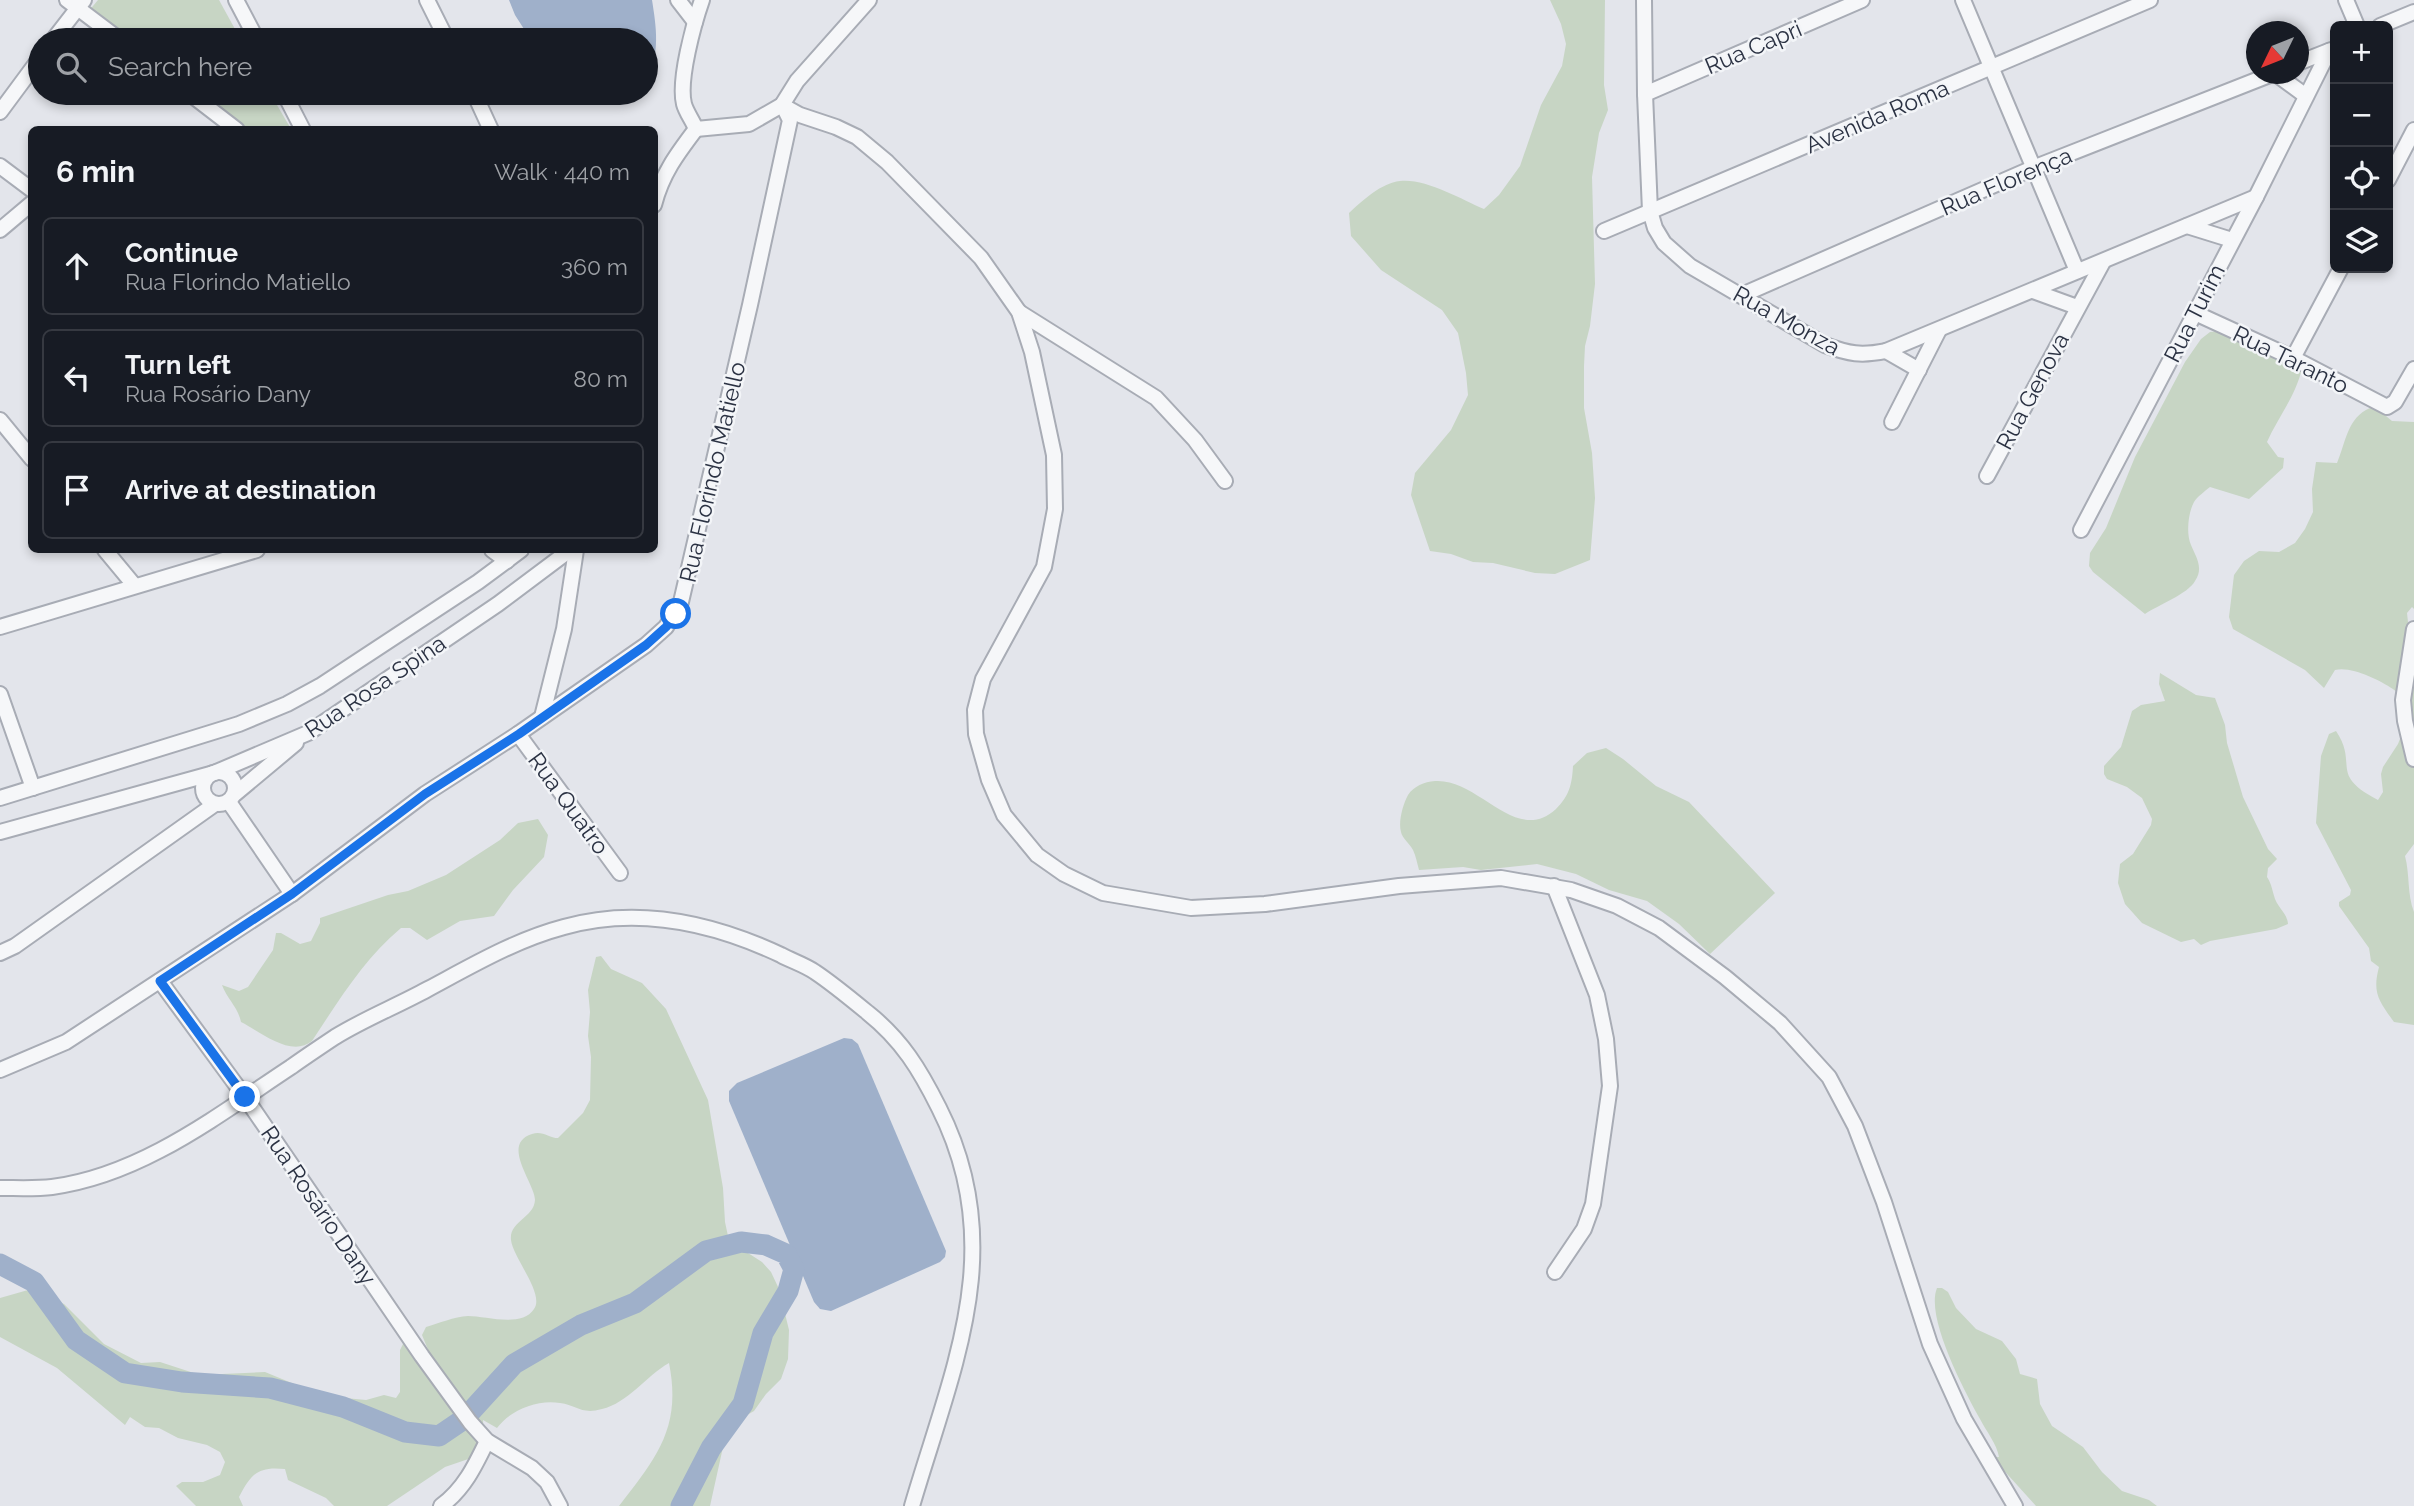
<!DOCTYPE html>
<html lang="en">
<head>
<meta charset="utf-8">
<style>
  body { margin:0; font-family:Raleway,sans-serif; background:#20242c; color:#f1f3f6 }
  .controls { position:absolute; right:21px; top:21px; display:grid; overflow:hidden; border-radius:10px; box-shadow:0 4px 10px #0003 }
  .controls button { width:63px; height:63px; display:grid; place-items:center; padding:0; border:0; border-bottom:2px solid #363941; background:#171b24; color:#f1f3f6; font:35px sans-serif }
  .compass { position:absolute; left:2246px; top:21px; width:63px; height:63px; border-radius:50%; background:#171b24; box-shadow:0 4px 10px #0003; rotate:227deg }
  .stop { position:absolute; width:21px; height:21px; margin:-16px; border:5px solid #1a73e8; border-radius:50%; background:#fff }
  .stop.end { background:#1a73e8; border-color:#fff; box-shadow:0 2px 7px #0008 }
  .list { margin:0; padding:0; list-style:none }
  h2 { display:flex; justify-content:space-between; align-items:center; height:91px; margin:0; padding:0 28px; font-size:30px }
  h2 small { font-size:23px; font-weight:400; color:#9ea1a6 }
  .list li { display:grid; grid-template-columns:46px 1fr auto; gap:21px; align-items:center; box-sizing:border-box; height:98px; margin:0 14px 14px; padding:0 14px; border:2px solid #363941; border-radius:10px }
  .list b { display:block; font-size:26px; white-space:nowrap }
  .list p { margin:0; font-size:23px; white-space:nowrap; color:#9ea1a6 }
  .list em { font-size:23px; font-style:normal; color:#9ea1a6 }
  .icon { flex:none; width:38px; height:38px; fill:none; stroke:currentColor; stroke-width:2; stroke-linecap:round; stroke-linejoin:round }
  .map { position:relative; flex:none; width:2414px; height:1506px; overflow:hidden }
  .search { position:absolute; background:#171b24; box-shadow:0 4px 10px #0003; left:28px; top:28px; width:630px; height:77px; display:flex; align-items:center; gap:18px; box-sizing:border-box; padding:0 24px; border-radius:38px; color:#9ea1a6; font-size:26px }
  .panel { position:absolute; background:#171b24; box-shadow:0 4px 10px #0003; left:28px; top:126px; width:630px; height:427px; border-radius:10px }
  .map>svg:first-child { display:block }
  .green { fill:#c7d5c4 }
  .water { fill:#9fb0ca }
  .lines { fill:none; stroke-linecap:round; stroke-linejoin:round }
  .river { stroke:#9fb0ca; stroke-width:21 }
  .minor-casing { stroke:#a8acb5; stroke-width:18 }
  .minor { stroke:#f6f7f9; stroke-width:14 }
  .route { stroke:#1a73e8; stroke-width:9 }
  .labels { text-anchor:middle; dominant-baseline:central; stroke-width:5; stroke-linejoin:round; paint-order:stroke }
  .street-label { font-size:23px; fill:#2b3243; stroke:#f3f5f8 }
</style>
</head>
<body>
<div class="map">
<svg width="2414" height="1506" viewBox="0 0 2414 1506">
  <rect width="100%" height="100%" fill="#e3e5eb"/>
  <g class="green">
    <path d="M 98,0 L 219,0 L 241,40 L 125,40 L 88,12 Z"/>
    <path d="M 1550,0 L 1605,0 L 1604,85 L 1608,110 L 1599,133 L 1592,177 L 1595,284 L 1590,326 L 1585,346 L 1584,366 L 1584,408 L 1592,453 L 1595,498 L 1590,560 L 1555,574 L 1535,573 L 1493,563 L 1473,562 L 1451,554 L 1430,551 L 1411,495 L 1415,473 L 1451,430 L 1468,395 L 1466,373 L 1458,333 L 1442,310 L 1381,270 L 1351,236 L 1349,213 C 1362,201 1381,183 1400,181 C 1425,178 1461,199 1484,209 L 1499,195 L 1520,166 L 1541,105 L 1562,66 L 1566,44 L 1561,24 Z"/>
    <path d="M 194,93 L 270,93 L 291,129 L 243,129 Z"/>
    <path d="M 2221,331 L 2302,368 C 2296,396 2278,417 2267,442 L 2278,457 L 2284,458 L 2283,468 L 2249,499 L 2210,487 C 2205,491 2197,497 2194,502 C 2188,513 2186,534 2191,545 C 2196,557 2204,568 2195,581 C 2188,594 2158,605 2145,614 L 2093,572 L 2089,566 L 2090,553 L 2106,528 L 2135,457 L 2185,362 L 2201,339 L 2210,332 Z"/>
    <path d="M 2370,408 L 2380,411 L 2392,421 L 2414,422 L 2414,609 L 2412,607 L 2407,613 L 2408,622 L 2414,631 L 2414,844 L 2405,856 C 2410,875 2407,894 2414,912 L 2414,1025 L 2394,1022 C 2379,1001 2372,993 2379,967 L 2371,961 L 2369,948 L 2339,906 L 2339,902 L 2350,895 L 2351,890 L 2316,823 L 2321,756 L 2329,734 L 2336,731 C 2359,765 2328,774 2378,800 L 2383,792 L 2381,774 L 2383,767 L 2398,744 L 2412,708 C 2403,702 2400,694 2393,689 C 2379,680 2352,666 2335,670 L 2324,688 L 2305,670 L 2233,629 L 2229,617 L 2234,575 L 2244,561 L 2259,551 L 2279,552 L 2295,543 L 2305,529 L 2313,512 L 2312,489 L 2316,462 L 2337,463 C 2346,442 2347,418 2370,408 Z"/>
    <path d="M 2160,673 L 2196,695 L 2215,698 L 2225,725 L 2227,743 L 2243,797 L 2268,849 L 2277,859 L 2268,868 L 2267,877 C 2272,885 2272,890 2275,899 C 2279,909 2287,913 2288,924 L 2276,929 L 2210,941 L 2201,945 L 2194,939 L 2181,942 L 2142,923 L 2125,904 L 2118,883 L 2120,864 L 2133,854 L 2151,825 L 2152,819 L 2142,798 L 2127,787 L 2107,779 L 2104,774 L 2104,766 L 2121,747 L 2132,711 L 2141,705 L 2165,701 L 2159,684 Z"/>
    <path d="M 1606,748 L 1623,759 L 1656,786 L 1689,802 L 1775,893 L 1710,954 L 1679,924 L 1647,901 L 1609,890 L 1576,874 L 1537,864 L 1481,870 L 1463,867 L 1419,870 C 1417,863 1416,856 1413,850 C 1410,844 1402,838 1401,832 C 1398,822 1403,804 1408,795 C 1414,786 1424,782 1435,781 C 1479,778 1516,846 1556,809 C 1569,796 1572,785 1573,766 L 1587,753 Z"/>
    <path d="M 538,819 L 548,835 L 544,857 L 513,890 L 494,916 L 460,921 L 427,940 L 410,928 L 401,928 C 364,959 339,1000 312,1041 C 291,1058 261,1032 241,1022 C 238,1007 227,999 222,985 L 239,991 L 248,987 L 273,950 L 276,933 L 281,933 L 300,944 L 311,941 L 320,923 L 320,918 L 388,895 L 408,891 L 446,875 L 500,840 L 518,823 Z"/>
    <path d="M 601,956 L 611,969 L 642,983 L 666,1009 L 708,1100 L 723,1188 L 725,1222 L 728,1236 L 734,1244 L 762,1262 L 771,1272 L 779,1289 L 789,1330 L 788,1359 L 781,1379 L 766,1394 L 754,1411 L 733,1423 L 727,1429 L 710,1506 L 619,1506 C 656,1458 682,1428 669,1363 C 646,1376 628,1403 602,1409 C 581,1415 577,1405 560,1403 C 538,1399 510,1410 497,1428 L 483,1420 L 484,1442 L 480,1455 L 445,1467 L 387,1506 L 334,1506 L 326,1498 L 288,1480 L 285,1469 C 258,1466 251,1474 239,1497 L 243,1506 L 196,1506 L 176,1486 L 182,1482 L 203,1482 L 220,1475 L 225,1462 L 220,1452 L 207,1445 L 178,1438 L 159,1428 L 145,1427 L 130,1417 L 125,1425 L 57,1368 L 0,1337 L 0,1298 L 35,1288 L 38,1292 L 64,1304 L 104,1344 L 141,1363 L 160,1362 L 200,1375 L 265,1372 L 299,1386 L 345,1398 L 366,1400 L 384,1395 L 396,1398 L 400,1392 L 400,1350 L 403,1344 L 409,1344 L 433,1362 L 422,1335 L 426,1327 C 439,1323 454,1317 468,1316 C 486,1316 522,1328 534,1309 C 545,1294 513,1258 511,1240 C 509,1221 534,1218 535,1200 C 535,1183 500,1144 532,1134 C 542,1130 549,1138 558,1138 L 583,1113 L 590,1100 L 591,1057 L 588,1036 L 590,1012 L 588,990 L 596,957 Z"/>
    <path d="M 1937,1288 L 1942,1288 L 1948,1292 L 1956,1308 L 1976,1329 L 2002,1341 L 2016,1359 L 2020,1374 L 2037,1379 L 2040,1404 L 2052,1426 L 2083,1447 L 2102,1472 L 2122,1491 L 2149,1500 L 2157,1506 L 2036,1506 L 1989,1454 L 1979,1440 L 1995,1457 L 1999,1457 C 1997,1444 1986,1431 1980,1419 C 1965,1392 1925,1317 1937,1288 Z"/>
  </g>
  <g class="water">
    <path d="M 509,0 L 652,0 C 656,25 661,56 646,77 L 646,40 L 531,40 L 515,15 Z"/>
    <path d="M 844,1038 L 852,1039 L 858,1044 L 946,1251 L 945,1257 L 940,1262 L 831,1311 L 820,1309 L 814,1302 L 729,1101 L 729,1091 L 737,1083 Z"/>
  </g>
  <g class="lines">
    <path class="river" d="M 0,1264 L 34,1282 L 76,1340 L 125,1373 L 182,1382 L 270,1388 L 343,1407 L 405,1432 L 439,1436 L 464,1419 L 514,1364 L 581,1325 L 635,1303 L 706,1251 L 741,1242 L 766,1245 L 786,1254 L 794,1269 L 788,1291 L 763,1333 L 743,1404 L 711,1448 L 681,1506"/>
    <defs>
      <g id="minor">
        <path d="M 67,0 L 120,40"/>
        <path d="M 236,0 L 257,40"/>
        <path d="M 427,0 L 447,40"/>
        <path d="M 678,0 L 695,22"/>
        <path d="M 1644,0 L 1645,94 L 1650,211 L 1655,228 L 1664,243 L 1690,266 L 1825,345 C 1849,354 1861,356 1886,351 L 2256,197"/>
        <path d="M 1963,0 L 2077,271"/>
        <path d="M 2346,0 L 2357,26"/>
        <path d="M 2380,26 L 2414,12"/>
        <path d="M 53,40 L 84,0"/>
        <path d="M 2298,63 L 2331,50"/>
        <path d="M 2276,74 L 2306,96"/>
        <path d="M 189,93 L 237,130"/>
        <path d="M 284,93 L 303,130"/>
        <path d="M 474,93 L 491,130"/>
        <path d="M 1645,94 L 1862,0"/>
        <path d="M 782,105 L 800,115 L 836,127 L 857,137 L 887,162 L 981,258 L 1019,312 L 1032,352 L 1054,455 L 1055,509 L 1044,567 L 983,679 L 975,710 L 976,734 L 989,780 L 1004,815 L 1037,855 L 1064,874 L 1103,893 L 1191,908 L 1265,904 L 1399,886 L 1501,878 L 1571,890 L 1617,906 L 1659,928 L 1725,977 L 1780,1023 L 1829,1077 L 1855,1126 L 1884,1202 L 1930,1344 L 1964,1419 L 2015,1506"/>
        <path d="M 0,112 L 40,58"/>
        <path d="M 696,129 L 749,124 L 782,105 L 797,81 L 869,0"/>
        <path d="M 696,129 C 693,121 686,112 684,104 C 678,80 694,23 702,0"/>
        <path d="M 0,166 L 32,190"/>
        <path d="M 2388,180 L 2414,130"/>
        <path d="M 654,205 C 662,174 677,154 696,129"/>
        <path d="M 2187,226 L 2232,240"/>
        <path d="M 0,230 L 32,203"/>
        <path d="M 1604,231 L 2150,0"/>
        <path d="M 2033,291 L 2077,307"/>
        <path d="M 1742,295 L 2033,168 L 2272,74"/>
        <path d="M 1019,312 L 1156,398 L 1195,440 L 1225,481"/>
        <path d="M 2195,313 L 2293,358 L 2387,407 L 2395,402 L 2414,369"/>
        <path d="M 1886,351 L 1919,370"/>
        <path d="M 2293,358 L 2341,268"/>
        <path d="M 0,420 L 32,459"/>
        <path d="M 1892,422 L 1939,330"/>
        <path d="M 1987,476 L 2103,262"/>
        <path d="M 2081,530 L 2256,197 L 2329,51"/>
        <path d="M 105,550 L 134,585"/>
        <path d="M 492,550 L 507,561"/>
        <path d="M 0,627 L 257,550"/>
        <path d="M 2414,629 L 2403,700 L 2405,721 L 2414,759"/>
        <path d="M 0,694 L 33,788"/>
        <path d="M 542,717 L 564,629 L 576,550"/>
        <path d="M 518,734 L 620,873"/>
        <circle cx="219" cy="788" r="16"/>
        <path d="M 235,794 L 296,743"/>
        <path d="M 0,798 L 239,724 L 287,704 L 320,686 L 478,582 L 521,550"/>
        <path d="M 229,802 L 292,894"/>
        <path d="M 0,832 L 214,773 L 308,733 L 498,604 L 570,550"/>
        <path d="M 1554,886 L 1597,995 L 1606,1039 L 1610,1086 L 1593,1204 L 1584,1229 L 1555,1272"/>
        <path d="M 0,953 L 15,946 L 215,804"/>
        <path d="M 160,981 L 245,1097 L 422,1356 L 470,1422 L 487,1441 L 532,1468 L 547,1482 L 560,1506"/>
        <path d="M 0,1070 L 66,1042 L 292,894 L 425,794 L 518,734 L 646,645 L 666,627 L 681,602 L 750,305 L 790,120 L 783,106"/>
        <path d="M 0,1188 C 17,1188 36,1189 52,1187 C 142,1175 218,1115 291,1067 C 305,1057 320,1047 335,1037 C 364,1019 397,1006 428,989 C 471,966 515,940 564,927 C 638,906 713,923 781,955 C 792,961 805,965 815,972 C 833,984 851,999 868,1013 C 902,1040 920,1070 939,1108 C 1010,1248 952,1369 912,1506"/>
        <path d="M 441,1506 C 464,1489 475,1466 487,1441"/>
      </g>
    </defs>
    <use href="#minor" class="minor-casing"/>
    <use href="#minor" class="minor"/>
  </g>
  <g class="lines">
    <path class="route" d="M 245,1097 L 160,981 L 292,894 L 425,794 L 519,734 L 646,645 L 666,627 L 676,614"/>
  </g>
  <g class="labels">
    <g class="street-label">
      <text transform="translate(1753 47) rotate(-23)">Rua Capri</text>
      <text transform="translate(1877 116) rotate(-23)">Avenida Roma</text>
      <text transform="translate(2006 181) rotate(-23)">Rua Florença</text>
      <text transform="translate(2194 313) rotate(-63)">Rua Turim</text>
      <text transform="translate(1787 320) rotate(29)">Rua Monza</text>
      <text transform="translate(2291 359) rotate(26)">Rua Taranto</text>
      <text transform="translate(2032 391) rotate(-62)">Rua Genova</text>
      <text transform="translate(712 472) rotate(-77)">Rua Florindo Matiello</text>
      <text transform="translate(375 686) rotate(-34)">Rua Rosa Spina</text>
      <text transform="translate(569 803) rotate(54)">Rua Quatro</text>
      <text transform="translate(319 1205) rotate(56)">Rua Rosário Dany</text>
    </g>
  </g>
</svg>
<div class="controls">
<button>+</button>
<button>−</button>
<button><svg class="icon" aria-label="locate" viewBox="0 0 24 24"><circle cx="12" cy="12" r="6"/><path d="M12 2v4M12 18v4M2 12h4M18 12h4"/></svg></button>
<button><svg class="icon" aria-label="layers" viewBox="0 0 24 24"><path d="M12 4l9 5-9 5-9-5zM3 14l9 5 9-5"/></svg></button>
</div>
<svg class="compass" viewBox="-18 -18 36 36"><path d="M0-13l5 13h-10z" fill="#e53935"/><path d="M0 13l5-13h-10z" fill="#9ea1a6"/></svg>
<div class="stop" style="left:676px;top:614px"></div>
<div class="stop end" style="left:245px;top:1097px"></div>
<div class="search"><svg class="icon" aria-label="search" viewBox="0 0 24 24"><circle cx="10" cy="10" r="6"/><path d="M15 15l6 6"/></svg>Search here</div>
<section class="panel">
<h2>6 min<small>Walk · 440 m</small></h2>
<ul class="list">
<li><svg class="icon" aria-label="ahead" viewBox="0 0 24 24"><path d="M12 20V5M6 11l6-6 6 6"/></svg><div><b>Continue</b><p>Rua Florindo Matiello</p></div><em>360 m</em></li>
<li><svg class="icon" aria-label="left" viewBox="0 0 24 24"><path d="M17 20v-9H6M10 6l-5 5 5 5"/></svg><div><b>Turn left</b><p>Rua Rosário Dany</p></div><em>80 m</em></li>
<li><svg class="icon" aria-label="arrive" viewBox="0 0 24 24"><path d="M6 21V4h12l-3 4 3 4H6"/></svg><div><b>Arrive at destination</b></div></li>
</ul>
</section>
</div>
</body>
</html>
